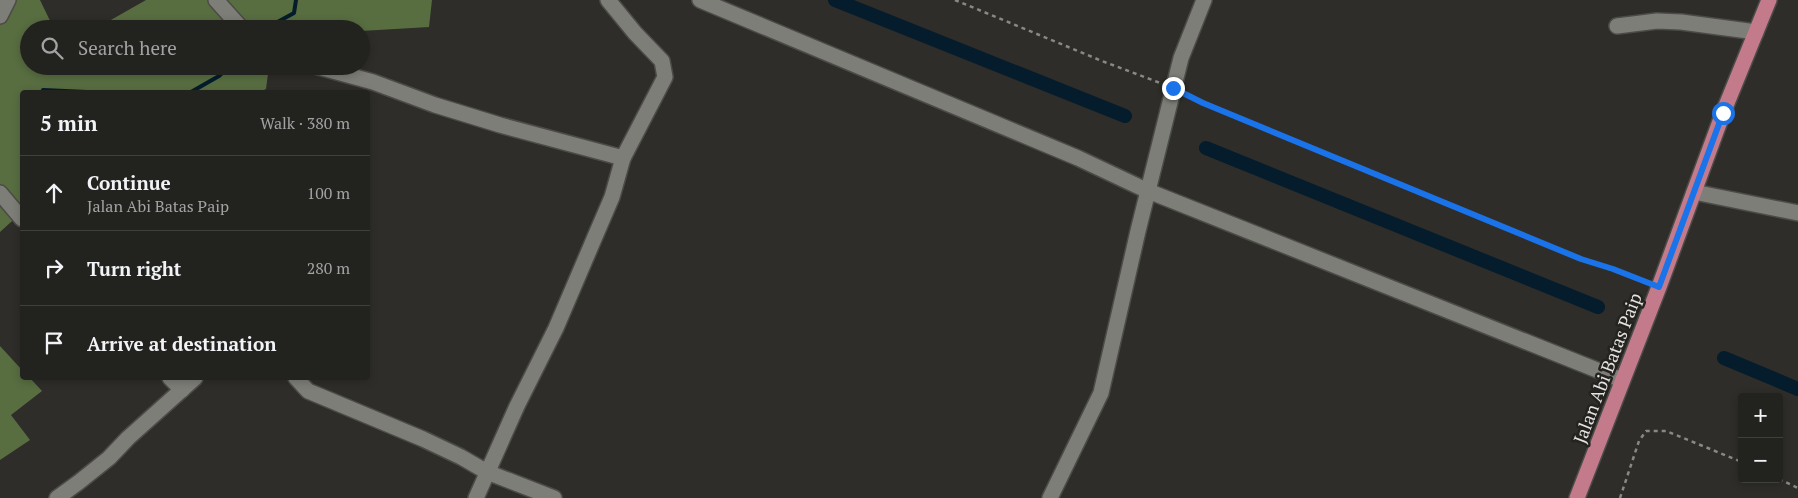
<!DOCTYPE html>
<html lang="en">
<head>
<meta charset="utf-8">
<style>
  body { margin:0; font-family:"PT Serif",serif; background:#2a2a28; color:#f1f3f6 }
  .controls { position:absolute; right:15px; bottom:15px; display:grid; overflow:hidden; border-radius:5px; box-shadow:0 2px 8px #0003 }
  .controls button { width:45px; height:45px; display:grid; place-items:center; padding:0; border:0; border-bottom:1px solid #3f3f3d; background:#22221f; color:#f1f3f6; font:25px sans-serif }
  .stop { position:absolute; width:15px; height:15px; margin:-11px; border:4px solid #1a73e8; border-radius:50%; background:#fff }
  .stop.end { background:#1a73e8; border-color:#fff; box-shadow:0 1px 5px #0008 }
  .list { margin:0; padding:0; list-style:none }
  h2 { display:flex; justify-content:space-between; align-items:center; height:65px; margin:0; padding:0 20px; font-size:21px }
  h2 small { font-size:16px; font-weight:400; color:#a2a4a4 }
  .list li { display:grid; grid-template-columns:32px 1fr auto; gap:15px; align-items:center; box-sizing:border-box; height:75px; padding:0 20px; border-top:1px solid #3f3f3d }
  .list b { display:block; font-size:19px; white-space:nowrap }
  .list p { margin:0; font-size:16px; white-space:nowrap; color:#a2a4a4 }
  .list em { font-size:16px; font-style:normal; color:#a2a4a4 }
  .icon { flex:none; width:28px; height:28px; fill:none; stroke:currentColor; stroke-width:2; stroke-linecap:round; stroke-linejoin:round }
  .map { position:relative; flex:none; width:1798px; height:498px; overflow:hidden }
  .search { position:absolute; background:#22221f; box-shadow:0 2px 8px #0003; left:20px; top:20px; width:350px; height:55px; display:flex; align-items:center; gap:12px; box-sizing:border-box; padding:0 18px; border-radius:28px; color:#a2a4a4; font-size:19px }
  .panel { position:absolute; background:#22221f; box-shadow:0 2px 8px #0003; left:20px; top:90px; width:350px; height:290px; border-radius:5px }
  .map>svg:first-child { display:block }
  .forest { fill:#586e41 }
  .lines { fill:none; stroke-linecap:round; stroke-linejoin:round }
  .stream { stroke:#041c2b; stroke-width:4 }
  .canal { stroke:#041c2b; stroke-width:14 }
  .minor-casing { stroke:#4c4b48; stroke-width:18 }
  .major-casing { stroke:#4c4b48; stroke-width:18 }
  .path { stroke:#898885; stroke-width:2.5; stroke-dasharray:4 4; stroke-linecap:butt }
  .minor { stroke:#7e7e79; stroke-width:15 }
  .major { stroke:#c37b8c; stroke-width:15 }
  .route { stroke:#1a73e8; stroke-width:6 }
  .labels { text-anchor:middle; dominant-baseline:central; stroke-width:5; stroke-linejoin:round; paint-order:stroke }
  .street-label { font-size:18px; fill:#e4e4e2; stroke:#242320 }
</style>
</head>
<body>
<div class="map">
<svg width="1798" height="498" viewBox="0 0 1798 498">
  <rect width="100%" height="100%" fill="#2e2d29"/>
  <g class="forest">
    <path d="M 0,0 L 40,0 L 54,29 L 29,29 L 29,66 L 269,66 L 266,89 L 259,92 L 22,92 L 22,212 L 0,232 Z"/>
    <path d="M 146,0 L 432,0 L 429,27 L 361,31 L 361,29 L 95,29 Z"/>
    <path d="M 0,346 L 22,370 L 22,378 L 30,378 L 42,391 L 11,415 L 30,440 L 0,460 Z"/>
  </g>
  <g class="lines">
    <g class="stream">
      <path d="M 268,29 L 272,25 L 294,13 L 296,0"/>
      <path d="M 43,90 L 87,92"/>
      <path d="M 191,92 L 219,76 L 230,66"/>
    </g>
    <g class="canal">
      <path d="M 835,0 L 1125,116"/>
      <path d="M 1206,148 L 1598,307"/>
      <path d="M 1724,358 L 1798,389"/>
    </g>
    <defs>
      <g id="minor">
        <path d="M 216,0 L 242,29"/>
        <path d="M 700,0 L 1078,158 L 1148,191 L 1622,380"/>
        <path d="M 0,16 L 8,0"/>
        <path d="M 1617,26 L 1657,21 L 1681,22 L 1756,32"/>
        <path d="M 315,66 L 373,82 L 435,105 L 500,125 L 623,158"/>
        <path d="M 1694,192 L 1798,213"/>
        <path d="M 0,193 L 22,219"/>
        <path d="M 170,378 L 182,390"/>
        <path d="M 296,378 L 308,391 L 423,439 L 461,457 L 487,472 L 554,498"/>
        <path d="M 57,498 L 79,482 L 109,458 L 128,438 L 195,378"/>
        <path d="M 476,498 L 517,406 L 556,328 L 594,239 L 612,197 L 623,158 L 665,77 L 662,61 L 635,33 L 608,0"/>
        <path d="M 1050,498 L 1101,393 L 1138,231 L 1181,58 L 1204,0"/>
      </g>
      <path id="major" d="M 1577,498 L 1659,287 L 1723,113 L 1769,0"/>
    </defs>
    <use href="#minor" class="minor-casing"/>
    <use href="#major" class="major-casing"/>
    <g class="path">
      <path d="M 955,0 L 1102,61 L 1163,84"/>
      <path d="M 1186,94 L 1268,130 L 1581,259 L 1648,283"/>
      <path d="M 1779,479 L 1798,488"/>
      <path d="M 1620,498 L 1639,441 L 1646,431 L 1666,431 L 1742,462"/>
    </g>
    <use href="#minor" class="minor"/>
    <use href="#major" class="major"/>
  </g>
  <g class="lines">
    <path class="route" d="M 1173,88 L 1203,103 L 1581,259 L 1613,269 L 1659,287 L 1723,113"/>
  </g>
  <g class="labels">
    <g class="street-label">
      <text transform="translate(1607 368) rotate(-69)">Jalan Abi Batas Paip</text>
    </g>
  </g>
</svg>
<div class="controls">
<button>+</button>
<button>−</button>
</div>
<div class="stop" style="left:1723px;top:113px"></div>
<div class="stop end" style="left:1173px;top:88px"></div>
<div class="search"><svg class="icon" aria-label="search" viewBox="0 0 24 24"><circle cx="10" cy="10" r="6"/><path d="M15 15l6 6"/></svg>Search here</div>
<section class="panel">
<h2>5 min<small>Walk · 380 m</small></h2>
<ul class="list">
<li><svg class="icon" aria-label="ahead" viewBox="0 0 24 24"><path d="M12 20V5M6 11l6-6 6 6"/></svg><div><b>Continue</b><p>Jalan Abi Batas Paip</p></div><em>100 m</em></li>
<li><svg class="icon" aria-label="right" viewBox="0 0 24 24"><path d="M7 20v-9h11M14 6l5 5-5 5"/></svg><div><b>Turn right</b></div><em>280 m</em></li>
<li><svg class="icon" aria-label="arrive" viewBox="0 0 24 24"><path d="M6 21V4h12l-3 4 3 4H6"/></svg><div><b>Arrive at destination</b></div></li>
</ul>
</section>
</div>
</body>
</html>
